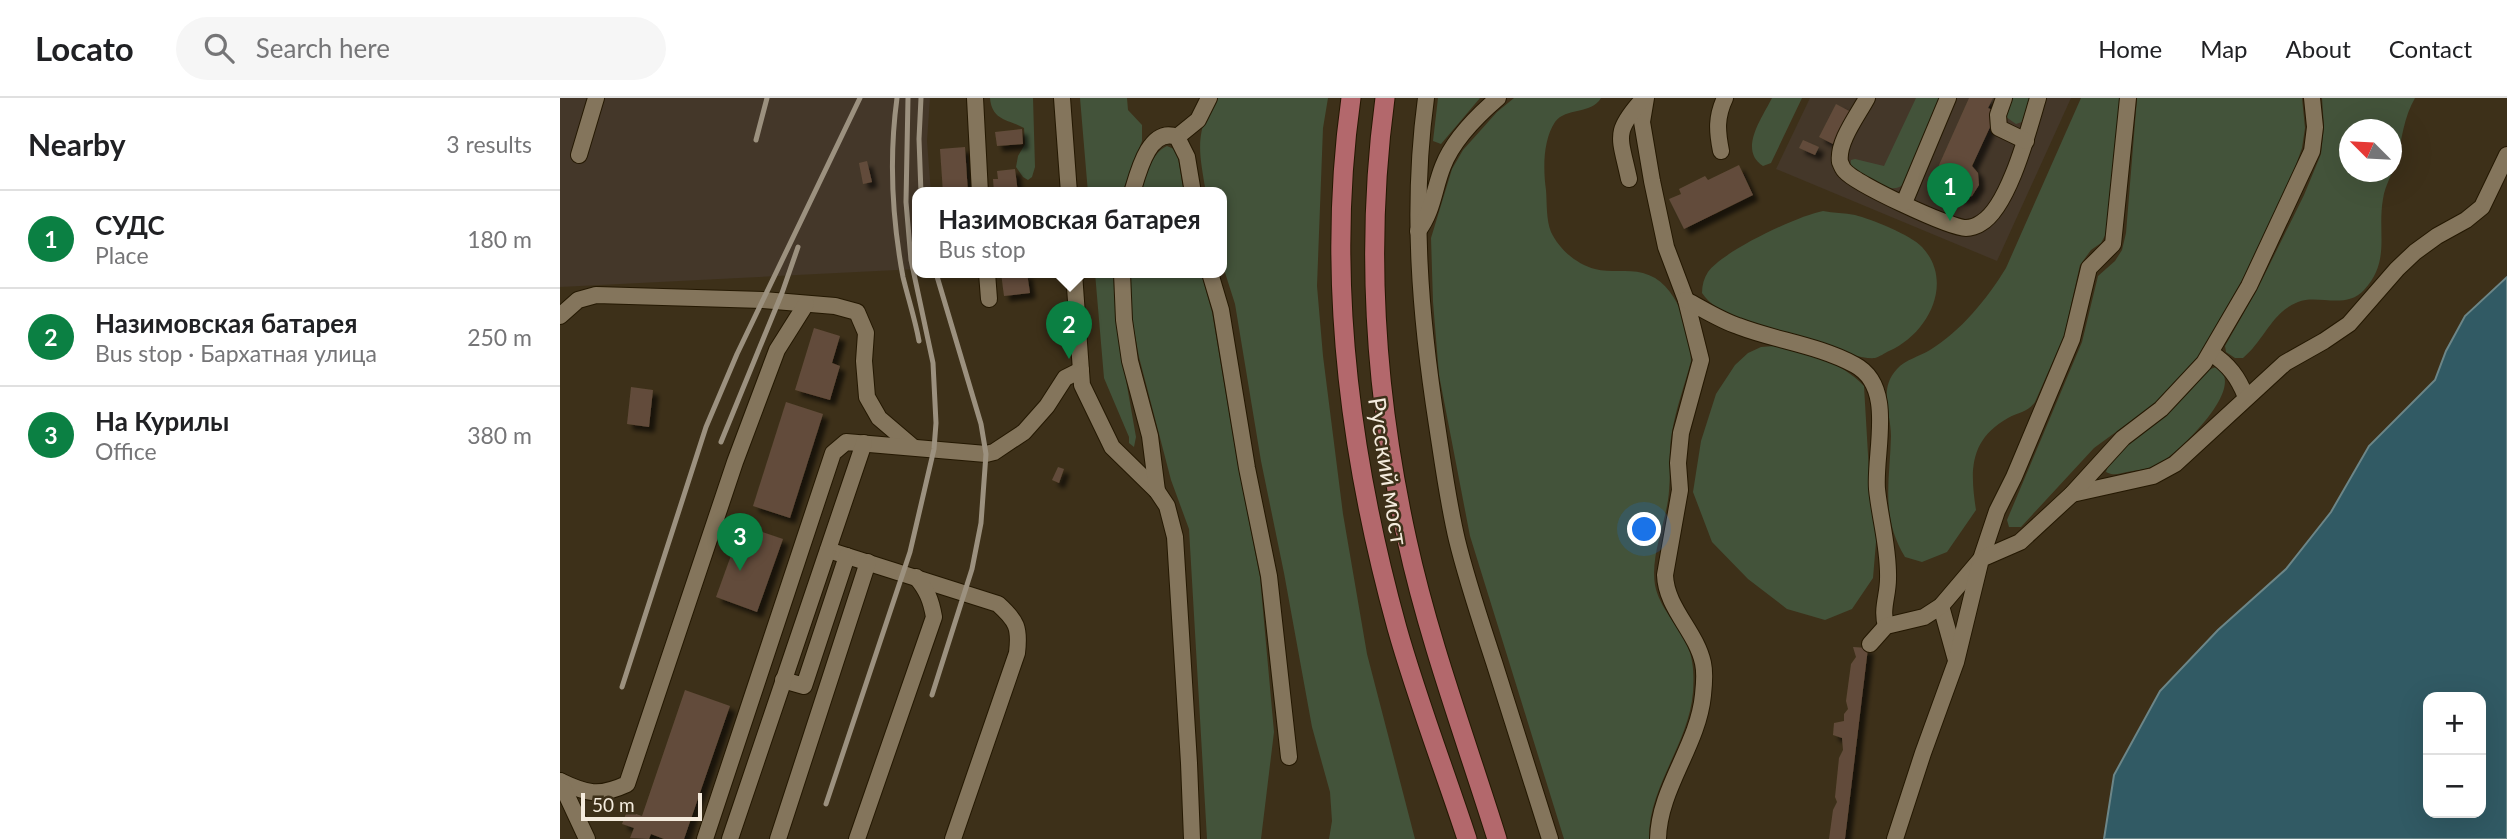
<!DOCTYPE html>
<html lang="en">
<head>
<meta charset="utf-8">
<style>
  body { margin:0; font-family:Lato,sans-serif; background:#f6f6f6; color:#202124 }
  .controls { position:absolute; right:21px; bottom:21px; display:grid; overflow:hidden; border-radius:14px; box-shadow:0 7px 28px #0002 }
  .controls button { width:63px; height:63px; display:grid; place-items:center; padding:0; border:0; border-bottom:2px solid #e0e0e0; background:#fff; color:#202124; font:35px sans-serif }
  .compass { position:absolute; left:1779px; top:21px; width:63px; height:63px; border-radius:50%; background:#fff; box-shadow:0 7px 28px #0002; rotate:294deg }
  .scale { position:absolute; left:21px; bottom:18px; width:121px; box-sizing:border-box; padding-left:7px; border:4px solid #f4ebdd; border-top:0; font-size:19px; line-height:24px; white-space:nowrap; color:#f4ebdd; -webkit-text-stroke:5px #3d3019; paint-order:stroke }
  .you { position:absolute; left:1085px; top:432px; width:24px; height:24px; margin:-18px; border:5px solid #fff; border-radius:50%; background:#1a73e8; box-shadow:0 0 0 10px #1a73e833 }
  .badge { display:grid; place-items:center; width:46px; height:46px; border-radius:50%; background:#0b8043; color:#fff; font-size:23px; font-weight:700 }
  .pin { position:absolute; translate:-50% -58px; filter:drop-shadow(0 2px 4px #0008) }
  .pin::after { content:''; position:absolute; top:37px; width:24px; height:21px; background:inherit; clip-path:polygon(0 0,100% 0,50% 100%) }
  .popup { position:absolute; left:352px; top:89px; width:315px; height:91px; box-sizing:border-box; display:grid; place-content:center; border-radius:14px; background:#fff; filter:drop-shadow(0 2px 5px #0005); font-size:23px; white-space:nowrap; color:#757577 }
  .popup b { font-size:26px; color:#202124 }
  .popup::after { content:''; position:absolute; left:50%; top:100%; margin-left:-14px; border:14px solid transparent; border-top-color:#fff }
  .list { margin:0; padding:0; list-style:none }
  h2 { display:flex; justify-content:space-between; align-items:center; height:91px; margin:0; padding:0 28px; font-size:30px }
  h2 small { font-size:23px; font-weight:400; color:#757577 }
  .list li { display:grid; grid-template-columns:46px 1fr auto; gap:21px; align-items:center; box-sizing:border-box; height:98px; padding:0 28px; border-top:2px solid #e0e0e0 }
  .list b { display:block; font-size:26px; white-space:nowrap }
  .list p { margin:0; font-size:23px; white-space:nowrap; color:#757577 }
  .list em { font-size:23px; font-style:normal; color:#757577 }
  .icon { flex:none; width:38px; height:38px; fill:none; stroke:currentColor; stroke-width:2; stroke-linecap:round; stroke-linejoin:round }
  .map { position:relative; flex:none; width:1947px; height:741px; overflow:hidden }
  header { display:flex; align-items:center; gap:42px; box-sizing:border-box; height:98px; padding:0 35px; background:#fff; border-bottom:2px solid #e0e0e0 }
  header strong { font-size:33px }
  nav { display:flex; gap:38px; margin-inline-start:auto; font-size:24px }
  .search { width:490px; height:63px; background:#f6f6f6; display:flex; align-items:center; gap:18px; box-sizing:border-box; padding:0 24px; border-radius:38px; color:#757577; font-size:26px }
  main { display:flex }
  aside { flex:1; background:#fff }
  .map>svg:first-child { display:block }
  .industrial { fill:#443729 }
  .green { fill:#43533a; fill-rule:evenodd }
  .water { fill:#315a64; stroke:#6c8688; stroke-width:2; fill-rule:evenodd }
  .building { fill:#624c3a; filter:url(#shadow) }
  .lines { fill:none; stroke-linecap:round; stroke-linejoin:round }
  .minor-casing { stroke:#241802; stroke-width:18 }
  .major-casing { stroke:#241802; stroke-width:21 }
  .minor { stroke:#84755c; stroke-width:16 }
  .major { stroke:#b3686c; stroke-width:19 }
  .rail { stroke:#9c917f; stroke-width:5 }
  .labels { text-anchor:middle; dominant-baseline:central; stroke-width:5; stroke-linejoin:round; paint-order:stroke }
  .street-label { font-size:24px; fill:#f4ebdd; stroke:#3d3019 }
</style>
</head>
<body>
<header>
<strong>Locato</strong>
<div class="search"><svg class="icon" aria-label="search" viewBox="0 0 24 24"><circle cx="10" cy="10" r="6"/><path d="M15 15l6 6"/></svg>Search here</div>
<nav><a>Home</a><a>Map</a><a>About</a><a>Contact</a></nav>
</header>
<main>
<aside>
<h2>Nearby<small>3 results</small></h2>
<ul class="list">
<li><span class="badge">1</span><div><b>СУДС</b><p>Place</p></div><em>180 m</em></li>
<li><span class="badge">2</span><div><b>Назимовская батарея</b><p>Bus stop · Бархатная улица</p></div><em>250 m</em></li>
<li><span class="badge">3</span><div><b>На Курилы</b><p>Office</p></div><em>380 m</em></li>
</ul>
</aside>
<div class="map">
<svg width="1947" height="741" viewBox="0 0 1947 741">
  <defs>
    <filter id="shadow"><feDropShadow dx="5.5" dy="5.5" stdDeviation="2" flood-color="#0009"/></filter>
  </defs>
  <rect width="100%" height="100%" fill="#3d3019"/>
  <g class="industrial">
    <path d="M 0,0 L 370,0 L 367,43 L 371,95 L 357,95 L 357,171 L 0,189 Z"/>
    <path d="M 1250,0 L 1511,0 L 1437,163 L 1216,71 Z"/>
  </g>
  <g class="green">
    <path d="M 430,0 L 473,0 L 475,69 L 472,79 L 468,82 L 463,79 L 456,69 L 458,58 L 465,46 L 464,30 C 448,21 432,23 430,0 Z"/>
    <path d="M 520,0 L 567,0 L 568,12 L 582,27 L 582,43 L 562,95 L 528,95 Z"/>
    <path d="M 653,0 L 768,0 L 763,30 L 757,188 L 763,258 L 783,416 L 807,556 L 855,741 L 769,741 L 772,723 L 770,694 L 752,629 L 724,475 L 701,363 L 675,206 L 661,162 L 661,95 L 646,95 C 639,52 635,41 653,0 Z"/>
    <path d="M 878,0 L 920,0 L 881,46 L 873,43 Z"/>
    <path d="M 954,0 L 1041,0 C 1031,17 1006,9 995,24 C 983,42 983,71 986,92 C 987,105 986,122 991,134 C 999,151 1016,166 1035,171 C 1050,175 1067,171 1083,175 C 1118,184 1130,232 1131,263 C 1125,286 1116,310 1112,334 C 1108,354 1111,373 1109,393 C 1107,423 1090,456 1095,487 C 1099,509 1118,527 1127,547 C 1134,562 1134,579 1133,594 C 1129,646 1088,689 1089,741 L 1004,741 L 910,438 L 879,277 L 873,204 L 871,140 L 892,71 L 903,52 L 937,14 Z"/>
    <path d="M 1212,0 L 1242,0 L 1211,65 L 1203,68 C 1178,52 1202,20 1212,0 Z"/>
    <path d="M 1356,0 L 1380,0 C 1372,10 1373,20 1368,31 C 1366,36 1362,39 1360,45 C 1354,60 1353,94 1329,90 C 1316,88 1301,75 1290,69 L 1291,62 L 1295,61 L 1324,68 Z"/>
    <path d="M 1451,0 L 1472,0 L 1462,24 L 1456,26 L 1446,19 Z"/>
    <path d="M 1521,0 L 1561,0 L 1549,130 L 1541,145 L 1531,152 L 1520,167 L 1504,238 L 1475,304 C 1467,315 1459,314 1448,320 C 1409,342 1410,373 1416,412 L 1387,454 L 1362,464 L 1345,459 C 1320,418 1330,382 1331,338 C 1331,315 1318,291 1337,271 C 1345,262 1360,258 1370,252 C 1401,233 1427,201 1446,170 Z"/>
    <path d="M 1577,0 L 1742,0 L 1745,30 L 1742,50 L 1728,89 L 1681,184 L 1638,259 L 1597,304 L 1534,350 L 1461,429 L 1449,429 L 1447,422 L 1522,244 L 1538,178 L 1555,163 L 1562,152 L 1566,135 Z"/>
    <path d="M 1762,0 L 1855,0 C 1844,19 1842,40 1837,61 C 1833,75 1825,87 1823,101 C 1817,135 1831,163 1804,192 C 1786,212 1758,196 1738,204 C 1711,215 1704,243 1683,260 L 1675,260 L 1666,254 L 1665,248 L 1697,192 L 1744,97 L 1761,56 L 1764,29 ZM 1790,32 L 1832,32 L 1832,74 L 1790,74 Z"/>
    <path d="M 607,48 L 614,51 L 618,60 L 624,95 L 580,95 C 586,79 591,55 607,48 Z"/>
    <path d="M 1263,113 C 1273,115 1285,115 1295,117 C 1311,121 1351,137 1362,149 C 1395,184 1368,236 1329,253 C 1325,255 1319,259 1315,260 C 1294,262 1249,241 1227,235 C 1201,229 1157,218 1142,195 C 1142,187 1144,180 1148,174 C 1163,153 1237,118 1263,113 Z"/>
    <path d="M 535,175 L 554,175 L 556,225 L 576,339 L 574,349 L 569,345 L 569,339 L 544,280 Z"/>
    <path d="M 570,175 L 641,175 L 652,214 L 678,368 L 700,479 L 714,634 L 701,741 L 647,741 L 629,431 L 611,382 L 579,259 L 572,221 Z"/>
    <path d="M 1214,248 C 1247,255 1280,263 1304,288 L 1310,391 L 1317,432 L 1313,480 L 1292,511 L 1265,522 L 1227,511 L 1188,481 L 1152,444 L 1133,394 L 1141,343 L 1156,296 L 1175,267 L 1188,255 L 1201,249 Z"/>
    <path d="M 1656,269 C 1690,287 1618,355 1599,366 C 1590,371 1578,372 1567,374 C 1559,376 1553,378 1546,374 C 1552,352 1590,332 1606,317 C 1622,303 1635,287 1648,272 Z"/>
  </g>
  <path class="water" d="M 1947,179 L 1947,741 L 1544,741 L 1554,677 L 1600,593 L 1658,532 L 1726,471 L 1771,414 L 1809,348 L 1875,282 L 1886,253 L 1905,218 ZM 1868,599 L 1921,599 L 1921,715 L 1868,715 Z"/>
  <g class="building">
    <path d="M 1409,0 L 1433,0 L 1428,10 L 1437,14 L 1412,68 L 1418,75 L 1419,87 L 1412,98 L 1402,101 L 1391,98 L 1385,88 L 1384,80 L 1375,76 Z"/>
    <path d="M 1276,6 L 1291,14 L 1273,46 L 1259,39 Z"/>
    <path d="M 462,31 L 463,46 L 437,48 L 435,34 Z"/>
    <path d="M 1243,42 L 1259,49 L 1255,57 L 1239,50 Z"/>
    <path d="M 405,49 L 408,95 L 383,95 L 380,51 Z"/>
    <path d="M 307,63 L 312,84 L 303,86 L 299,65 Z"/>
    <path d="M 1179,67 L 1193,97 L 1124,131 L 1109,101 L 1121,96 L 1119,91 L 1145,78 L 1148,82 Z"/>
    <path d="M 455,71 L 458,95 L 434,95 L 433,81 L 438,81 L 437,73 Z"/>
    <path d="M 441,175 L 467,175 L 470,195 L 444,198 Z"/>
    <path d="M 254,230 L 280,238 L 272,265 L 280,268 L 270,302 L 235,292 Z"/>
    <path d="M 71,289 L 93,292 L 89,329 L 67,326 Z"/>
    <path d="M 226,304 L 263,316 L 230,420 L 193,408 Z"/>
    <path d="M 498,369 L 504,371 L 499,385 L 492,382 Z"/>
    <path d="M 182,427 L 223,441 L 197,514 L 156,499 Z"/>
    <path d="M 1293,549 L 1308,550 L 1285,741 L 1269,741 L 1273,712 L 1277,704 L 1275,699 L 1279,660 L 1283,652 L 1282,640 L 1273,637 L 1274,625 L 1284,623 L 1284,616 L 1288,611 L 1286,603 L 1291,566 L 1296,559 Z"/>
    <path d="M 125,592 L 170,608 L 124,741 L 104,741 L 91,736 L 89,741 L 70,740 L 74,730 L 62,726 L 67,713 L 82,718 Z"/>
  </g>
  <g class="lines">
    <defs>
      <g id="minor">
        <path d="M 415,0 L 420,95"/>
        <path d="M 502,0 L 509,95"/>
        <path d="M 866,0 C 851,110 860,218 877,327 C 883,366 888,404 897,442 C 907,483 921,524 934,564 C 953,623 971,682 990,741"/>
        <path d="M 1086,0 L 1082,24 L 1092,83 L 1106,149 L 1126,202 L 1141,262 L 1121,335 L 1118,365 L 1120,392 L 1105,477 C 1106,510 1136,533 1143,565 C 1145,574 1144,588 1143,597 C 1138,648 1099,690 1098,741"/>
        <path d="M 1307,0 C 1298,17 1277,44 1280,64 C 1281,66 1283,72 1285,73 C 1296,86 1390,130 1406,130 C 1410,130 1417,128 1421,125 C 1449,109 1469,30 1478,0"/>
        <path d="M 1444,0 L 1438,17 L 1439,30 L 1466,43"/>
        <path d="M 617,39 L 638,22 L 649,0"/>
        <path d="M 1161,53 C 1157,33 1156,19 1165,0"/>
        <path d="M 19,57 L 36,0"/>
        <path d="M 1069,81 C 1060,38 1052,35 1084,0"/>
        <path d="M 572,95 C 578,75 589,28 617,39 L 627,59 L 633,95"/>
        <path d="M 1344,105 L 1388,0"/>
        <path d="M 858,133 C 873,114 874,90 883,68 C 893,42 917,18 938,0"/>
        <path d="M 427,175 L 429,201"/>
        <path d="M 514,175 L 522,287 L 552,349 L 597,393 L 607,408 L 615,439 L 629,665 L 632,741"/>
        <path d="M 562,175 L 564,222 L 570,263 L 590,338 L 597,393"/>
        <path d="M 650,175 L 661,212 L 687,370 L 709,478 L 729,659"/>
        <path d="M 1126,202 C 1143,211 1160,222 1178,228 C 1217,243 1258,247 1295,267 C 1336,289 1314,354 1317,391 C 1320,421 1329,450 1328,481 C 1328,498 1321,511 1326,528"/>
        <path d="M 0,218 L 18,202 L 36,197 L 203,202 L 275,208 L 297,214 L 306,235 L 304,263 L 307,299 L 319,320 L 353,349"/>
        <path d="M 1651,255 C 1669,267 1678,279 1686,299"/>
        <path d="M 1512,396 L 1593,378 L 1615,366 L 1725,265 L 1764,243 L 1789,226 L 1837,171 L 1855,154 L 1877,138 L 1906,122 L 1922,109 L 1947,57"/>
        <path d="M 268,452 L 438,506 C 457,523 460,530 457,555 L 393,741"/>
        <path d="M 1381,508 L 1396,562"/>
        <path d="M 1310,546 L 1326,528 L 1364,519 L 1381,508 L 1421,461 L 1437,413 L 1454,379 L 1512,241 L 1529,170 L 1553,146 L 1568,0"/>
        <path d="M 223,582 L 244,588 L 287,458"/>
        <path d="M 0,683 C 27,696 39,699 67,686 L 175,364 L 217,252 L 246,206"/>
        <path d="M 0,683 L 27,741"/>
        <path d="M 145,741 L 273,355 L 286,344 L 426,356 L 434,354 L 464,334 L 487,308 L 505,280 L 521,272"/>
        <path d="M 170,741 L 304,345"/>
        <path d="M 218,741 L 308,464"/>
        <path d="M 297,741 L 374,519 C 371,502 367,492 356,479"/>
        <path d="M 1335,741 L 1363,655 L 1396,564 L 1421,461 L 1460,444 L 1512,396 L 1563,340 L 1601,311 L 1644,265 L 1689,188 L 1752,53 L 1755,29 L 1752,0"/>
      </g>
      <g id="major">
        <path d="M 791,0 C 766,176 790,360 837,530 C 857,601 884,671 907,741"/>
        <path d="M 825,0 C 805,148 815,297 847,442 C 869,543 906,642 937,741"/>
      </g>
    </defs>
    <use href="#minor" class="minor-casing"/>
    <use href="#major" class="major-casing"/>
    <use href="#minor" class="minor"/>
    <use href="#major" class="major"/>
    <g class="rail">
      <path d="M 337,0 C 329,59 332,120 343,179 C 348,200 355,221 359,243"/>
      <path d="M 361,0 L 359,41 L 361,95"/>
      <path d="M 196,42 L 207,0"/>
      <path d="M 161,344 L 222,195 L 238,149"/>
      <path d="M 62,589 L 146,329 L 177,256 L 300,0"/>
      <path d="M 372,597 L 412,471 L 421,425 L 426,356 L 421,326 L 376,175"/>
      <path d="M 266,706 L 350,454 L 374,351 L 376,325 L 373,265 L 351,162 L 346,104 L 348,0"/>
    </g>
  </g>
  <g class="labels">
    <g class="street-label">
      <text transform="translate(829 373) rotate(81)">Русский мост</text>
    </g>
  </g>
</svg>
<div class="controls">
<button>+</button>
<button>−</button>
</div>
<svg class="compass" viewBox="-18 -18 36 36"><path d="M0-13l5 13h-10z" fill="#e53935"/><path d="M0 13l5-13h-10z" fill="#757577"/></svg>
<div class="scale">50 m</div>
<div class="you"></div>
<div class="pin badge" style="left:1390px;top:123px">1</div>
<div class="pin badge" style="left:509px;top:261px">2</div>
<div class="popup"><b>Назимовская батарея</b>Bus stop</div>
<div class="pin badge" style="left:180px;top:473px">3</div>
</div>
</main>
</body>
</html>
